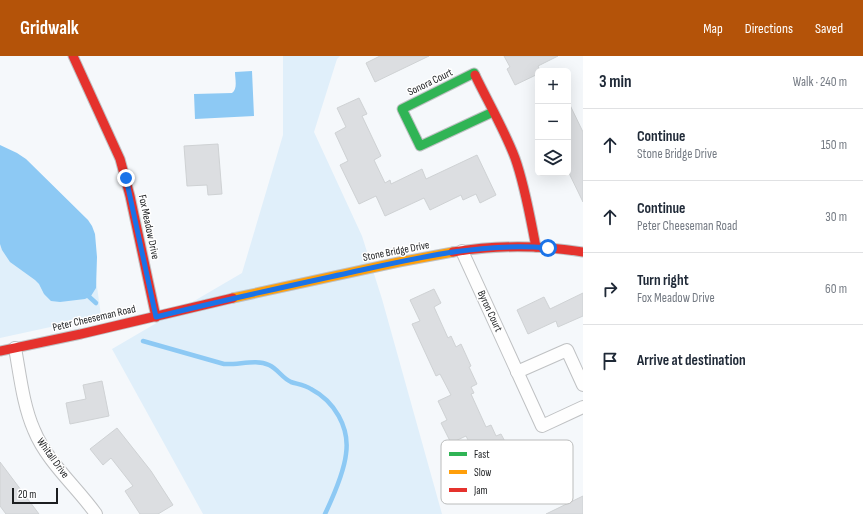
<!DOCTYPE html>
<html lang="en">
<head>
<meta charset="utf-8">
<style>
  body { margin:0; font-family:"Sofia Sans Condensed",sans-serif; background:#f2f2f3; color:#1f2937 }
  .controls { position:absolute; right:12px; top:12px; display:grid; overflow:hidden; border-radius:6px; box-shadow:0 4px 16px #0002 }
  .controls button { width:36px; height:36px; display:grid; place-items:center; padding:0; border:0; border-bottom:1px solid #e0e1e3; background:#fff; color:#1f2937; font:20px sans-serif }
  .scale { position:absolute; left:12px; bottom:10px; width:46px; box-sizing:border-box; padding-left:4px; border:2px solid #1c1e20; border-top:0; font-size:11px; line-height:14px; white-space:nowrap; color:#1c1e20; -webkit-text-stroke:3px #fff; paint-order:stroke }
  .stop { position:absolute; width:12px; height:12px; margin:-9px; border:3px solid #1a73e8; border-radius:50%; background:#fff }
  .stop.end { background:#1a73e8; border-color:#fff; box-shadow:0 1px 4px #0008 }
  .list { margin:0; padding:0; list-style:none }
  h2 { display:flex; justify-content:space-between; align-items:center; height:52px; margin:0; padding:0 16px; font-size:17px }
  h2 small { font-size:13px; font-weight:400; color:#747a83 }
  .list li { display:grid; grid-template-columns:26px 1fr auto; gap:12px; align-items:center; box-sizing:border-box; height:72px; padding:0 16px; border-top:1px solid #e0e1e3 }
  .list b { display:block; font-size:15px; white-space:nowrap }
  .list p { margin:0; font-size:13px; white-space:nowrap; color:#747a83 }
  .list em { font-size:13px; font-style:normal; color:#747a83 }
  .icon { flex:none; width:22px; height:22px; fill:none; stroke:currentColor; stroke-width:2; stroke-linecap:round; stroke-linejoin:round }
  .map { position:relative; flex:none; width:583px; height:458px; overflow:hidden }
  header { display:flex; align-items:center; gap:24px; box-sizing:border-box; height:56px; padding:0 20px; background:#b45309; color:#fff }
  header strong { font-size:19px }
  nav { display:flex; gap:22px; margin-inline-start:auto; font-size:14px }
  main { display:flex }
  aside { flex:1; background:#fff }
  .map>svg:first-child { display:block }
  .green { fill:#e0effa }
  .water { fill:#8dc9f4 }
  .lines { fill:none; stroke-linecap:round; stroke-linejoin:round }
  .stream { stroke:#8dc9f4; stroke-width:4.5 }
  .building { fill:#dcdee1; stroke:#cfd2d4 }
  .street-casing { stroke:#bfc1c3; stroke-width:14 }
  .fast-casing { stroke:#bfc1c3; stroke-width:11 }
  .slow-casing { stroke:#bfc1c3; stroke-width:11 }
  .jam-casing { stroke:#bfc1c3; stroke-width:11 }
  .street { stroke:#fefefe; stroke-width:12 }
  .fast { stroke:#30b455; stroke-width:9 }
  .slow { stroke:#ff9f0a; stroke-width:9 }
  .jam { stroke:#e5322d; stroke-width:9 }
  .route { stroke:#1a73e8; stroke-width:5 }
  .labels { text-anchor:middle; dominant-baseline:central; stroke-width:3; stroke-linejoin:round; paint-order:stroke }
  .street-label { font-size:11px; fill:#1c1e20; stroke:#fff }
  .key { fill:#fff; stroke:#bbbcbc; stroke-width:1 }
  .key-label { font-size:11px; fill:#1c1e20 }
</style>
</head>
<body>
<header>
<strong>Gridwalk</strong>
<nav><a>Map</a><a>Directions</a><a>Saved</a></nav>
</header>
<main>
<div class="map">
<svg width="583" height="458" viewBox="0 0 583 458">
  <rect width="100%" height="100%" fill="#f5f8fb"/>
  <g class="green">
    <path d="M 283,0 L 340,0 L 337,3 L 314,76 L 362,180 L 382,243 L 442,458 L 203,458 L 112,293 L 242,217 L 283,79 Z"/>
    <path d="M 0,97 L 88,164 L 101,260 L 0,282 Z"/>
  </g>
  <g class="water">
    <path d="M 252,15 L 254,60 L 195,63 L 194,38 L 232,37 C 238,33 235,23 235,16 Z"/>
    <path d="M 0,89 L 17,97 L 26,103 L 88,164 L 92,170 L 95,178 L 97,201 L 96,232 L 91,240 L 85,243 L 60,246 L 51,245 L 44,238 L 39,228 L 35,224 L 10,206 L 2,194 L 0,188 Z"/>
  </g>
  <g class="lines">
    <g class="stream">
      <path d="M 85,237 L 96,247"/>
      <path d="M 143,285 L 224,308 C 239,309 256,303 269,309 C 278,313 282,322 291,326 C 297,328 305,329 311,333 C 334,345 350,371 346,398 C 344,416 333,441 325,458"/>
    </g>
  </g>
  <g class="building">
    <path d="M 380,0 L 429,0 L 375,26 L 366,7 Z"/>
    <path d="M 504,0 L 558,0 L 538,10 L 540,15 L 538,15 L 538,18 L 515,29 L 507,13 L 510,11 Z"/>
    <path d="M 359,42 L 367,58 L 362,60 L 381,100 L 374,104 L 385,127 L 390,124 L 391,128 L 422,113 L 426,123 L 477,99 L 496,139 L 480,147 L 476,138 L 463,144 L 461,139 L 430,154 L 424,142 L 385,160 L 376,140 L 359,148 L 340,109 L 348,105 L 335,77 L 346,71 L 337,52 Z"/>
    <path d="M 568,45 L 583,76 L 583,146 L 568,115 Z"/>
    <path d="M 218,88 L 222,138 L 208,139 L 207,129 L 187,130 L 184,90 Z"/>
    <path d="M 434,233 L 441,247 L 434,251 L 448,282 L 451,280 L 456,291 L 461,288 L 471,310 L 469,311 L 477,328 L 471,331 L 474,337 L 471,338 L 486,371 L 491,369 L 496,380 L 501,378 L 510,395 L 521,390 L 529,406 L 503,418 L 494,399 L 479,406 L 466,380 L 451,387 L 441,367 L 447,364 L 438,345 L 451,339 L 440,318 L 436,320 L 412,268 L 420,265 L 410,244 Z"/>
    <path d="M 583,237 L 583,260 L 558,271 L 556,265 L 528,278 L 517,254 L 544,241 L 550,253 Z"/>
    <path d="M 102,325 L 109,360 L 70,368 L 66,347 L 86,343 L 83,329 Z"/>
    <path d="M 117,372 L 151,415 L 173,449 L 158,458 L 140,458 L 125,435 L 133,430 L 111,402 L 103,409 L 90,393 Z"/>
    <path d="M 0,406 L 39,458 L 6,458 L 0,450 Z"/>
    <path d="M 583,440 L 583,458 L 546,458 Z"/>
  </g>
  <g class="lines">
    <defs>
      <g id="street">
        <path d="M 462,195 L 542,370 L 583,351"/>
        <path d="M 15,292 C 20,319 23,349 34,374 C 47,406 76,430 96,458"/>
        <path d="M 517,316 L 567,294 L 583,329"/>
      </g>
      <path id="fast" d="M 475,19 L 474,17 L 402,53 L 420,90 L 493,56"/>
      <path id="slow" d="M 233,242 L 399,206 L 453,196"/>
      <g id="jam">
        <path d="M 73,0 L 120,103 L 130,140 L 156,261"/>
        <path d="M 475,19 C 488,46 504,73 515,102 C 525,130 530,161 536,191"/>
        <path d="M 453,196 C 496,189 539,189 583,196"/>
        <path d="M 0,295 L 81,278 L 233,242"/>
      </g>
    </defs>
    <use href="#street" class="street-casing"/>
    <use href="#fast" class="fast-casing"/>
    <use href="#slow" class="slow-casing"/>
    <use href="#jam" class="jam-casing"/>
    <use href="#street" class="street"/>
    <use href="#fast" class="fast"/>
    <use href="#slow" class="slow"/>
    <use href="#jam" class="jam"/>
  </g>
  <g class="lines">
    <path class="route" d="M 126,122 L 156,261 C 219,245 284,231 348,217 C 413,203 481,186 548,192"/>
  </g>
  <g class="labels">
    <g class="street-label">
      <text transform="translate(430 26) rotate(-26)">Sonora Court</text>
      <text transform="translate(149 171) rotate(78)">Fox Meadow Drive</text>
      <text transform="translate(396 195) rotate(-11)">Stone Bridge Drive</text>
      <text transform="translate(490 255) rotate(65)">Byron Court</text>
      <text transform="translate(94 262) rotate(-13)">Peter Cheeseman Road</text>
      <text transform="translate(53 402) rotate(54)">Whitall Drive</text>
    </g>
  </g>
  <rect x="441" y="384" width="132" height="64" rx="6" class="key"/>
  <rect x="449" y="396" width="18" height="4" fill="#30b455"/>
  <rect x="449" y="414" width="18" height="4" fill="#ff9f0a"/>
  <rect x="449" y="432" width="18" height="4" fill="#e5322d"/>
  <g class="key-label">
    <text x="474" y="402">Fast</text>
    <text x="474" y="420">Slow</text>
    <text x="474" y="438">Jam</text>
  </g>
</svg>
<div class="controls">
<button>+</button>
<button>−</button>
<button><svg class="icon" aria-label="layers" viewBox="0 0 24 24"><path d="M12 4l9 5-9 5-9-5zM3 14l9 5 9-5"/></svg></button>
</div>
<div class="scale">20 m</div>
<div class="stop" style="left:548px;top:192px"></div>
<div class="stop end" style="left:126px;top:122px"></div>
</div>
<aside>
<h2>3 min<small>Walk · 240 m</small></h2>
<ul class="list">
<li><svg class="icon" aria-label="ahead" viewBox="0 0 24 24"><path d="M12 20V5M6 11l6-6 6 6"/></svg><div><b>Continue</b><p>Stone Bridge Drive</p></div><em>150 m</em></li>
<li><svg class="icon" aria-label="ahead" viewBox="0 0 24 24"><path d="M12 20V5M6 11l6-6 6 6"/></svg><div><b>Continue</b><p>Peter Cheeseman Road</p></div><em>30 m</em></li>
<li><svg class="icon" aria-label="right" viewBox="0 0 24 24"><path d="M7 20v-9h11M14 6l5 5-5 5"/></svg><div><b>Turn right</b><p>Fox Meadow Drive</p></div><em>60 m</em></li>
<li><svg class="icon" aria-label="arrive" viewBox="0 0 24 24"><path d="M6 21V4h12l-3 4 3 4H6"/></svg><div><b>Arrive at destination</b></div></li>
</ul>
</aside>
</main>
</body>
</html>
